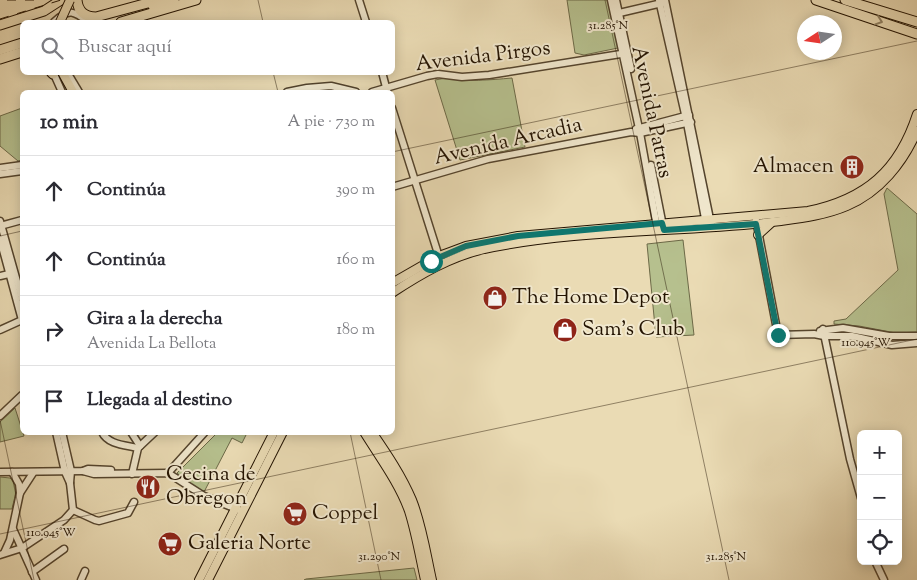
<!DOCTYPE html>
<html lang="es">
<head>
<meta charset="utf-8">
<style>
  body { margin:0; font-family:"Sorts Mill Goudy",serif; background:#f2f2f3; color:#2b2b33 }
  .controls { position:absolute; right:15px; bottom:15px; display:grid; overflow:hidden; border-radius:8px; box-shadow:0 2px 12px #0003 }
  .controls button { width:45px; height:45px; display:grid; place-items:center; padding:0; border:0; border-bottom:1px solid #e1e1e2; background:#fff; color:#2b2b33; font:25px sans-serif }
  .compass { position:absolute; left:797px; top:15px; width:45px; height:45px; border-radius:50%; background:#fff; box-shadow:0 2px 12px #0003; rotate:258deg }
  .stop { position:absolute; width:15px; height:15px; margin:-11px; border:4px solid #0f766e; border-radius:50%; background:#fff }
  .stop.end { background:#0f766e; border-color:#fff; box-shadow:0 1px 5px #0008 }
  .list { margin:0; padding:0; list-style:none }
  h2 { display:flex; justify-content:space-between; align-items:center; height:65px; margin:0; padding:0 20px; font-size:21px }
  h2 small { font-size:16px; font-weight:400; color:#7c7c81 }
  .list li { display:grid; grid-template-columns:32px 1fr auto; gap:15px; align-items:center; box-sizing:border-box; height:70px; padding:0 20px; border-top:1px solid #e1e1e2 }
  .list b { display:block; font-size:19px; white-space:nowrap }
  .list p { margin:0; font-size:16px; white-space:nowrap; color:#7c7c81 }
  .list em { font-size:16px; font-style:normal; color:#7c7c81 }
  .icon { flex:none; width:28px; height:28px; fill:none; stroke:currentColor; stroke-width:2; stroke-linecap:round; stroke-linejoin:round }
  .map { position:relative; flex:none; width:917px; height:580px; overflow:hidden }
  .search { position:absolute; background:#fff; box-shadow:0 2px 12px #0003; left:20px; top:20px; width:375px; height:55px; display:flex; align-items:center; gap:12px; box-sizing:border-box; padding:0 18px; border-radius:8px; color:#7c7c81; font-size:19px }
  .panel { position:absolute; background:#fff; box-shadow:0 2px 12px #0003; left:20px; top:90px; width:375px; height:345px; border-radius:8px }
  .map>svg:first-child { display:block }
  .green { fill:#b6c08e; stroke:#6c6947 }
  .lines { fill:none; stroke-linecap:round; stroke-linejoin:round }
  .minor-casing { stroke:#54442d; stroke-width:9 }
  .major-casing { stroke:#221200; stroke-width:10 }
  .highway-casing { stroke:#221200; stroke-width:11 }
  .minor { stroke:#f1e8ce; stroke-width:6 }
  .major { stroke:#eadbb4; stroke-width:8 }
  .highway { stroke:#eadbb4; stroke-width:9 }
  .rail { stroke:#221200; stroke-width:1; stroke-dasharray:9 9; stroke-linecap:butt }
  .major-bridge-casing { stroke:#221200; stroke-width:10; stroke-linecap:butt }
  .major-bridge { stroke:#eadbb4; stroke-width:8 }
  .oneway { stroke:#908163 }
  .route { stroke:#0f766e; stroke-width:6 }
  .ticks { fill:none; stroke:#221200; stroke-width:1; stroke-opacity:0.45 }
  .labels { text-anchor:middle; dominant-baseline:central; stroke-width:4; stroke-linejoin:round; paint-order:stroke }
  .street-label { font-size:21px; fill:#221200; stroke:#f1e8ce }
  .poi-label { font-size:21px; fill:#221200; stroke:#f1e8ce; text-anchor:start }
  .ticks-label { font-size:12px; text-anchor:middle; fill:#221200; stroke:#f1e8ce; stroke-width:4; stroke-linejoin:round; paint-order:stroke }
</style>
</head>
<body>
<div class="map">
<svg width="917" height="580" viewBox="0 0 917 580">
  <rect width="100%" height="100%" fill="#eadbb4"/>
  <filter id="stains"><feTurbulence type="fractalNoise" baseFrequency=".004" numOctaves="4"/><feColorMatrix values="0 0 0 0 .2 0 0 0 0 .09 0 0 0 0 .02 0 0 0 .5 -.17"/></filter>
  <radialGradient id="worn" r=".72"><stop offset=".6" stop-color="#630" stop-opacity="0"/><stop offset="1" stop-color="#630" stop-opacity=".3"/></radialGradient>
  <g class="green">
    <path d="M 567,0 L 609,0 L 618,48 L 584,55 L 575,53 Z"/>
    <path d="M 446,78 C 468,82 489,80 512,78 L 525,147 L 460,160 L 435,80 Z"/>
    <path d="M 22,108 L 22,160 L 18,161 L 0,146 L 0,116 Z"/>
    <path d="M 887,188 L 917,214 L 917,332 L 896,333 L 859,326 L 834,324 L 834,321 L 846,319 L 898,270 L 884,194 Z"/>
    <path d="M 683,240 L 694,335 L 656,337 L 647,244 Z"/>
    <path d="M 15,408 L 24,436 L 0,442 L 0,422 Z"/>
    <path d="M 217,433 L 247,433 L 242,443 L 232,438 L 204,492 L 190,484 L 177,473 Z"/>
    <path d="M 0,477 L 10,478 C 20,487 14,498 12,509 L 0,509 Z"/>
    <path d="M 414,568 L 417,580 L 304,580 L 306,579 Z"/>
  </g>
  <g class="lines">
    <defs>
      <g id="minor">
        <path d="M 359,0 L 366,22"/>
        <path d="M 611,0 L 640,133 L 657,227"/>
        <path d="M 616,0 L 631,69"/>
        <path d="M 659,0 L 687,123 L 706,224"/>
        <path d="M 665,0 L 711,224"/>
        <path d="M 615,14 L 662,3"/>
        <path d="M 54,22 C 69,8 74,11 88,22"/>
        <path d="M 53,72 L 62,92"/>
        <path d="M 67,72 L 79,92"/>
        <path d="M 382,72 L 387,91"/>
        <path d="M 287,92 L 307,88 L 331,86 L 356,92"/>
        <path d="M 372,92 L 427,76 L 438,74 L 462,77 L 489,75 L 627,53"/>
        <path d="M 392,108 L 440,260"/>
        <path d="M 636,129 L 689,115"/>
        <path d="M 651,165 L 663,226"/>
        <path d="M 0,168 L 22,165"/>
        <path d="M 0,174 L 22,171"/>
        <path d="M 392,187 L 488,159 L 631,132 L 640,133 L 691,122"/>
        <path d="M 756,220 L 778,335 L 814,334 L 824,336 L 852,336 L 892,345 L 917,343"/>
        <path d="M 0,221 L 22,299"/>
        <path d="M 0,226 L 22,220"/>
        <path d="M 0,239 L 22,320"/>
        <path d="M 0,276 L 13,273"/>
        <path d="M 823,329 L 850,459 L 861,498"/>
        <path d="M 0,330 L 22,320"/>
        <path d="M 820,331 L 843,328 L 889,336 L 917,336"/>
        <path d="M 0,416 L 22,395"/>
        <path d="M 62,432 L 71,471 L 70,483"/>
        <path d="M 102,432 C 108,445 126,445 138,448"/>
        <path d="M 131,432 L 140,446"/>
        <path d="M 83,471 L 94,474 L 168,473 L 204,496 L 239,510"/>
        <path d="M 0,472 L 83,471 L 88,469 L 111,470"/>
        <path d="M 12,472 L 19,484 L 20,493"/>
        <path d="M 168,473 L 205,432"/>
        <path d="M 132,474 L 138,448 L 155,432"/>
        <path d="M 73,510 L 95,520 L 99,521 L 128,513 L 134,502"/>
        <path d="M 13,529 L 36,580"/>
        <path d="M 4,553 L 10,540 L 20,493 L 33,473"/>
        <path d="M 0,555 L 22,548 L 64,520 L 73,510 L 70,483 L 65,472 L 56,432"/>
        <path d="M 875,561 L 884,580"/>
        <path d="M 32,572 L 64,549"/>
        <path d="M 81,580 L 85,571"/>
      </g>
      <g id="major">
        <path d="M 62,72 L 73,92"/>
        <path d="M 758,235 L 771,223"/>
        <path d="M 392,283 L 439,256 L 450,252 L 466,246 L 518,236 L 808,211 C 866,199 899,170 917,114"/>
        <path d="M 392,293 C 421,274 450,257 484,249 C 541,237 606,233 664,230 C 703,228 742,226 781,221 C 803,218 826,215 847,206 C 880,192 903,163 917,131"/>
        <path d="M 364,432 C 380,458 399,483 409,511 C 416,533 420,557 425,580"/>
        <path d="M 372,432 C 387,454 402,476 412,500 C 422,525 426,553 432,580"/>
        <path d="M 199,580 L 274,432"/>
        <path d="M 208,580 L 283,432"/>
      </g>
      <g id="highway">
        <path d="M 77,0 C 78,11 84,17 96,17 L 159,0"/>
        <path d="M 816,0 L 917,34"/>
        <path d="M 845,0 L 917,22"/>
        <path d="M 153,6 L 174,0"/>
        <path d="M 121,22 L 196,0"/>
        <path d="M 0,25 L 44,11 L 61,0"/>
        <path d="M 0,50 L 22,43"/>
        <path d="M 0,59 L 22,52"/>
        <path d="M 51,72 L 53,74"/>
      </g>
    </defs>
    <use href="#minor" class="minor-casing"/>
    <use href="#major" class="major-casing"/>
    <use href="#highway" class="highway-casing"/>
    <use href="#minor" class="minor"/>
    <use href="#major" class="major"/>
    <use href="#highway" class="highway"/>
    <g class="rail">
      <path d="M 7,0 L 37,0"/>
      <path d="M 0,19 L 61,0"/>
    </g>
    <defs>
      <path id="major-bridge" d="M 60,22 L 70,0"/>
    </defs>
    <use href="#major-bridge" class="major-bridge-casing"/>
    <use href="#major-bridge" class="major-bridge"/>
  </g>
  <defs><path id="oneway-chevron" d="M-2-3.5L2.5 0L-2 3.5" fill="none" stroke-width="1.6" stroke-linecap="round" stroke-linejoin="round" transform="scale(1.25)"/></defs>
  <use class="oneway" href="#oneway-chevron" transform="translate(879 21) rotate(19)"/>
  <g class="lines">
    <path class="route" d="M 431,261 L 466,246 L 518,236 L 662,223 L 664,230 L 756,224 L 778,335"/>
  </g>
  <path class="ticks" d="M 258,0 L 263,22M 605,0 L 729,580M 273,72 L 278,92M 392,152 L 917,41M 0,236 L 22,231M 0,420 L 34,580M 350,432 L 381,580M 0,534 L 917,339"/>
  <defs>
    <symbol id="building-disc" viewBox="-11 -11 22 22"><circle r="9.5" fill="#8f2418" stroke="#f1e8ce"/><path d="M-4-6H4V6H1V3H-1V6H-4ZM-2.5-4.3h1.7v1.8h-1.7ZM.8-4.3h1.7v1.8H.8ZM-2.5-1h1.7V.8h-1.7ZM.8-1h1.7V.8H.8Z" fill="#fff"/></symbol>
    <symbol id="shop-disc" viewBox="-11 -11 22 22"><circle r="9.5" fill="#8f2418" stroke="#f1e8ce"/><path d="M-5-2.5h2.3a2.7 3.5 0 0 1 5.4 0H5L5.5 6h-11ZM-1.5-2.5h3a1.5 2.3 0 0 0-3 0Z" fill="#fff"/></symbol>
    <symbol id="restaurant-disc" viewBox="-11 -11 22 22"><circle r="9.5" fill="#8f2418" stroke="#f1e8ce"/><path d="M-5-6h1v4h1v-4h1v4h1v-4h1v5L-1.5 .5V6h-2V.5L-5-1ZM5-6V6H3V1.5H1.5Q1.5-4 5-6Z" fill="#fff"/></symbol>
    <symbol id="supermarket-disc" viewBox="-11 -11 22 22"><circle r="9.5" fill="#8f2418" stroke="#f1e8ce"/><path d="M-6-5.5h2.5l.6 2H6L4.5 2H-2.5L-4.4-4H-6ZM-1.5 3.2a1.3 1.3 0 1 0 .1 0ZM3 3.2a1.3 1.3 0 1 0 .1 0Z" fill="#fff"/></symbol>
  </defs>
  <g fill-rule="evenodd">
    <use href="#building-disc" x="838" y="153" width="28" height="28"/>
    <use href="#shop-disc" x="481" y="284" width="28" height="28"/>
    <use href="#shop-disc" x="551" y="316" width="28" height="28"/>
    <use href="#restaurant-disc" x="134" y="473" width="28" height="28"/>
    <use href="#supermarket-disc" x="281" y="500" width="28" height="28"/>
    <use href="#supermarket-disc" x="156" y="530" width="28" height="28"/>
  </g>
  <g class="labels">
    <g class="street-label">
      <text transform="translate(483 57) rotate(-7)">Avenida Pirgos</text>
      <text transform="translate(651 112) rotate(78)">Avenida Patras</text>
      <text transform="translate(508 142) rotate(-13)">Avenida Arcadia</text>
    </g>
    <g class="poi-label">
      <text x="834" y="167" text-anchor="end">Almacen</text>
      <text x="512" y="298">The Home Depot</text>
      <text x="582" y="330">Sam's Club</text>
      <text x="166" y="475">Cecina de<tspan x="166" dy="24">Obregon</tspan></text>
      <text x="312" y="514">Coppel</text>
      <text x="188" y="544">Galeria Norte</text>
    </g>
  </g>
  <g class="ticks-label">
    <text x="608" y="29">31.285°N</text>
    <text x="866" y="346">110.945°W</text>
    <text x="51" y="536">110.945°W</text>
    <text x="379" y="560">31.290°N</text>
    <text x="726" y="560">31.285°N</text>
  </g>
  <rect width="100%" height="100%" filter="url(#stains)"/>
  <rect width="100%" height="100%" fill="url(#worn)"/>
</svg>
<div class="controls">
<button>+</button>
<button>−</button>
<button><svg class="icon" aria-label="locate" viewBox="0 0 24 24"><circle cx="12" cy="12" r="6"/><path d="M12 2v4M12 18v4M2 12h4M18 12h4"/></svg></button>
</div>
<svg class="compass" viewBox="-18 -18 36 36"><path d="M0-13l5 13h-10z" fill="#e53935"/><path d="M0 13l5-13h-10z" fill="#7c7c81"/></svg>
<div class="stop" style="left:431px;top:261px"></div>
<div class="stop end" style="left:778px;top:335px"></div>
<div class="search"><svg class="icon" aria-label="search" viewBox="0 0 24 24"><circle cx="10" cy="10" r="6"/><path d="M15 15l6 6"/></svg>Buscar aquí</div>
<section class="panel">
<h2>10 min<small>A pie · 730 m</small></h2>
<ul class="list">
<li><svg class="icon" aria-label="ahead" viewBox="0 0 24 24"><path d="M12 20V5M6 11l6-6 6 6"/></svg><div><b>Continúa</b></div><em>390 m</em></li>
<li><svg class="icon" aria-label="ahead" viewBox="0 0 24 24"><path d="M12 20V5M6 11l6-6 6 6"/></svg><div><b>Continúa</b></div><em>160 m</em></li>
<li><svg class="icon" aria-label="right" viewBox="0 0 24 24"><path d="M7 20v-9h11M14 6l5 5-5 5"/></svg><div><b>Gira a la derecha</b><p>Avenida La Bellota</p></div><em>180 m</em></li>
<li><svg class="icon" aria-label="arrive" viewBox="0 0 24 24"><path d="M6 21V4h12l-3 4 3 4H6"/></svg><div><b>Llegada al destino</b></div></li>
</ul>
</section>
</div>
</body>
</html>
